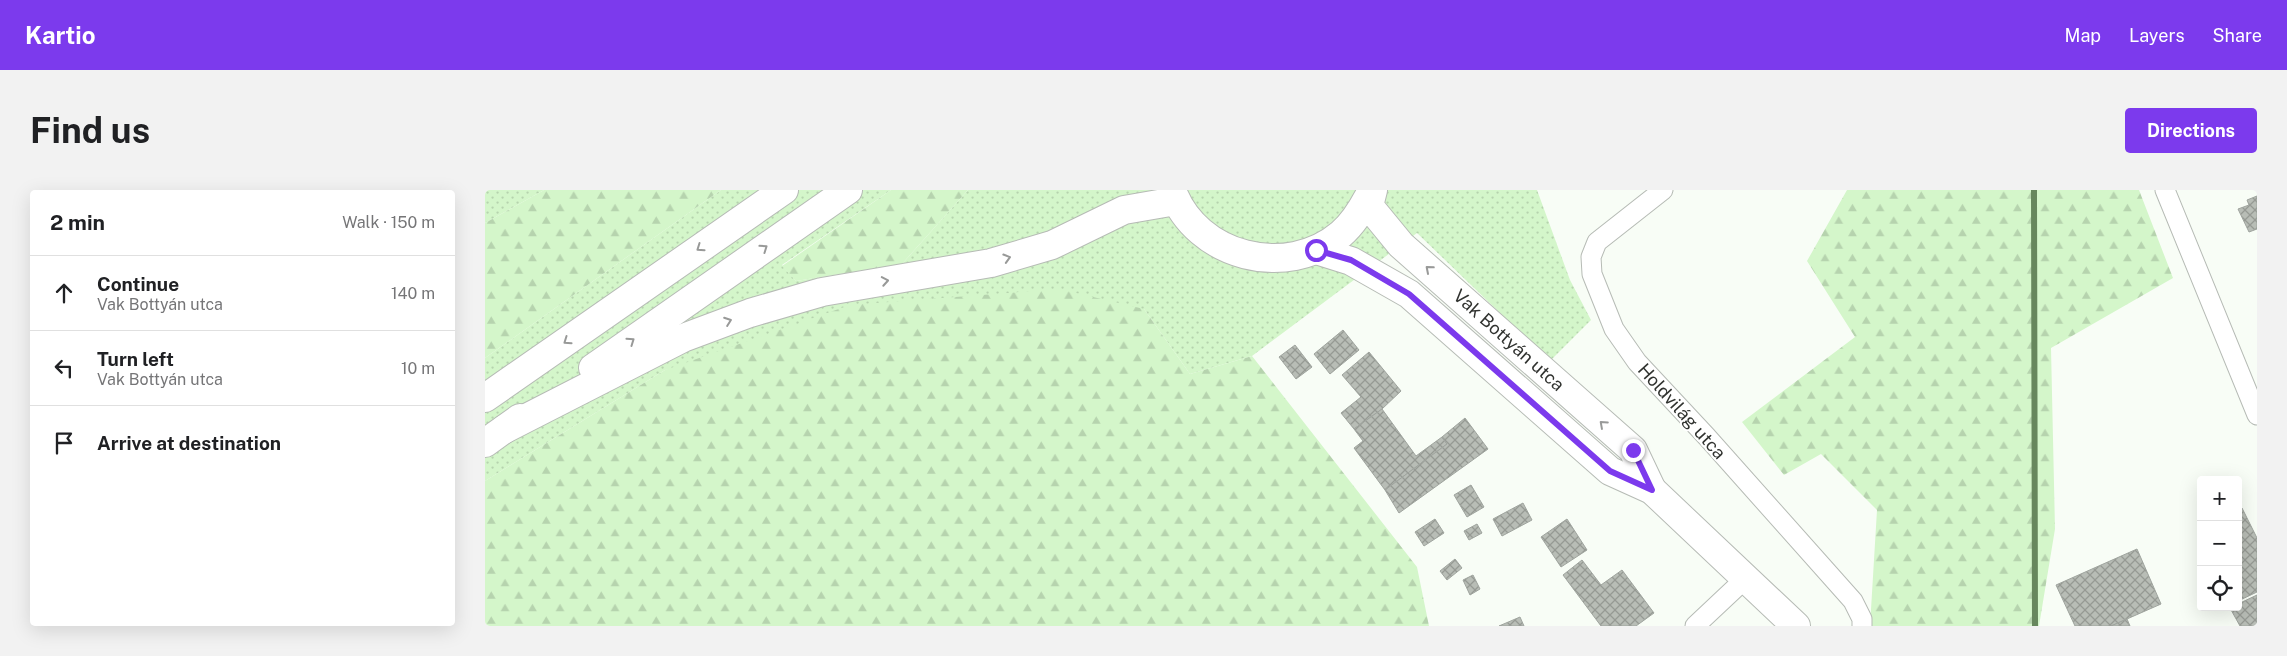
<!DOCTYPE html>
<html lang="en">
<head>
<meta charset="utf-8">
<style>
  body { margin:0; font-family:"Public Sans",sans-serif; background:#f2f2f2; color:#202124 }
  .controls { position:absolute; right:15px; bottom:15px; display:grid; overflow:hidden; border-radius:5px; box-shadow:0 5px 20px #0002 }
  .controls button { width:45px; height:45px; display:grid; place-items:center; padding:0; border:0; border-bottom:1px solid #e0e0e0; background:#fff; color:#202124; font:25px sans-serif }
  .stop { position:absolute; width:15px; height:15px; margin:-11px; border:4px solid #7c3aed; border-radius:50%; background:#fff }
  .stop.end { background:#7c3aed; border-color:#fff; box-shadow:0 1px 5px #0008 }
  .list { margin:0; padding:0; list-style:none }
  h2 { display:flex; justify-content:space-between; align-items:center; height:65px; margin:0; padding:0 20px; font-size:21px }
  h2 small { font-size:16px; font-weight:400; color:#757577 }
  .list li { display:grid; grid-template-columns:32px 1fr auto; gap:15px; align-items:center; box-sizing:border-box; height:75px; padding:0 20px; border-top:1px solid #e0e0e0 }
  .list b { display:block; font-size:19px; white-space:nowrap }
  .list p { margin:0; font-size:16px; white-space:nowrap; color:#757577 }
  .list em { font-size:16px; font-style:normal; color:#757577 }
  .icon { flex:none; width:28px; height:28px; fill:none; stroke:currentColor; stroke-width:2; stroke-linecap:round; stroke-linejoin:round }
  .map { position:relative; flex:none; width:1772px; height:436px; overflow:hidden; border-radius:5px }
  header { display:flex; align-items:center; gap:30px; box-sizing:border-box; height:70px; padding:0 25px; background:#7c3aed; color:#fff }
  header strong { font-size:24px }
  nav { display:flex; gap:28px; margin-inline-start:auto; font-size:18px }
  .intro { display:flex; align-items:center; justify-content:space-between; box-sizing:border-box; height:120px; padding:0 30px }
  h1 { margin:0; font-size:35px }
  .button { padding:12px 22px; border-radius:5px; background:#7c3aed; color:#fff; font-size:18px; font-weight:700 }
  main { display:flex; gap:30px; padding:0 30px }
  aside { flex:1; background:#fff; border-radius:5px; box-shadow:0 5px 20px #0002 }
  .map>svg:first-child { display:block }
  .grass { fill:url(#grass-dots) }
  .forest { fill:url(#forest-firs) }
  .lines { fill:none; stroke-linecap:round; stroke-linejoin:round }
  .stream { stroke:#67875d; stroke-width:6 }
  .building { fill:url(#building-cross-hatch); stroke:#9fa49e }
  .minor-casing { stroke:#b6bbb5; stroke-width:21 }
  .primary-casing { stroke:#b6bbb5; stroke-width:30 }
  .motorway-casing { stroke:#b6bbb5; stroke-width:30 }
  .minor { stroke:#fff; stroke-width:19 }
  .primary { stroke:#fff; stroke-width:28 }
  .motorway { stroke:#fff; stroke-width:28 }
  .oneway { stroke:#989998 }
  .route { stroke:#7c3aed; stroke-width:6 }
  .labels { text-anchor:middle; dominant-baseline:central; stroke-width:4; stroke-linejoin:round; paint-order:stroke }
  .street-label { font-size:18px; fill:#313330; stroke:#fff }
</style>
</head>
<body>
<header>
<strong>Kartio</strong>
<nav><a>Map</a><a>Layers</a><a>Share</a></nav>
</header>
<div class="intro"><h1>Find us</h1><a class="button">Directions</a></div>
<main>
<aside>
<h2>2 min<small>Walk · 150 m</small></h2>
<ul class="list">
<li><svg class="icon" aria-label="ahead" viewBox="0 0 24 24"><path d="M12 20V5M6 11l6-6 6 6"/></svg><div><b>Continue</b><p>Vak Bottyán utca</p></div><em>140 m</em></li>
<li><svg class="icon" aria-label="left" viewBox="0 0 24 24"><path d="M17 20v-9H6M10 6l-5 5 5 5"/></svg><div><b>Turn left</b><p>Vak Bottyán utca</p></div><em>10 m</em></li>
<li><svg class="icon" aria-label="arrive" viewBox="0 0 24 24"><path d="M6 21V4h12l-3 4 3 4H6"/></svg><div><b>Arrive at destination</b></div></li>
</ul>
</aside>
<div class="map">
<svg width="1772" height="436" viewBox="0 0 1772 436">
  <defs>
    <pattern id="grass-dots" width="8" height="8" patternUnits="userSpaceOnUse" patternTransform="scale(1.25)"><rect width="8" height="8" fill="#d4f6ca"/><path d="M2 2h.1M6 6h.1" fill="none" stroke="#b6d3ae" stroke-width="1.8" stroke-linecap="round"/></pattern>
    <pattern id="forest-firs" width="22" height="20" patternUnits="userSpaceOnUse" patternTransform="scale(1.25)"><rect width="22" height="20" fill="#d4f6ca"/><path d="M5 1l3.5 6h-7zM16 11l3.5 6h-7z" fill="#b6d3ae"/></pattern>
    <pattern id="building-cross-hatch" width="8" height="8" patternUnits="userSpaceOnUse" patternTransform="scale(1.25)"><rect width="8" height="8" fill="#b8bdb6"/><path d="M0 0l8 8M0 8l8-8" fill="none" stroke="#969a94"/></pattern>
  </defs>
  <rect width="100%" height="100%" fill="#f8fdf6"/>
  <g class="grass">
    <path d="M 0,0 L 59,0 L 0,33 Z"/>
    <path d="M 236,0 L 406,0 L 297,75 L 311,91 L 417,74 L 483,0 L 1052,0 L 1085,90 L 1106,130 L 1065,171 L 932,43 L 767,166 L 705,184 L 659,119 L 180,180 L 0,291 L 0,168 Z"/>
  </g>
  <g class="forest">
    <path d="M 59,0 L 236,0 L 0,168 L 0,33 Z"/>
    <path d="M 406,0 L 483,0 L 417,74 L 311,91 L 297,76 Z"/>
    <path d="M 1362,0 L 1654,0 L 1688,88 L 1566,158 L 1570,339 L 1554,436 L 1385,436 L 1392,320 L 1336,264 L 1299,285 L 1257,232 L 1370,147 L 1322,71 Z"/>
    <path d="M 574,99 L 659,119 L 705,184 L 767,166 L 932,377 L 944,436 L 0,436 L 0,291 L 180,180 L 365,115 Z"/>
  </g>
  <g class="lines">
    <path class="stream" d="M 1549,0 L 1550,436"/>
  </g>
  <g class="building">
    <path d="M 1772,6 L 1772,39 L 1764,42 L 1753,19 L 1764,15 L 1762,10 Z"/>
    <path d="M 858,140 L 874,160 L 845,184 L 829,164 Z"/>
    <path d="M 810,155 L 827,177 L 811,189 L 794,167 Z"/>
    <path d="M 884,162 L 916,201 L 897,219 L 869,239 L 856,223 L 876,207 L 857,185 Z"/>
    <path d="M 897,219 L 931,266 L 957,247 L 962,254 L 900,300 L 869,258 L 878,251 L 869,239 Z"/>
    <path d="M 980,228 L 1003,259 L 914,323 L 900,300 L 962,254 L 957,247 Z"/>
    <path d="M 986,295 L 999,317 L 982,327 L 969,305 Z"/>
    <path d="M 1038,313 L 1047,330 L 1017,346 L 1008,329 Z"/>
    <path d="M 1757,318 L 1772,348 L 1772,402 L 1753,411 L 1753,320 Z"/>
    <path d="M 950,329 L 959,343 L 939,356 L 930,342 Z"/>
    <path d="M 1082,329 L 1102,360 L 1076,377 L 1056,347 Z"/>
    <path d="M 992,334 L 997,343 L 984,350 L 979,341 Z"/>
    <path d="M 1652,359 L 1676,414 L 1626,436 L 1590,436 L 1571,395 Z"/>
    <path d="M 970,369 L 977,378 L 962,390 L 955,381 Z"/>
    <path d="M 1097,370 L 1116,395 L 1137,380 L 1169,423 L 1151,436 L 1116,436 L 1078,385 Z"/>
    <path d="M 988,385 L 995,399 L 985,405 L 978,390 Z"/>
    <path d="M 1772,405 L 1772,436 L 1755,436 L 1745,418 L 1753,417 L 1753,414 Z"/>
    <path d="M 1035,427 L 1039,436 L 1014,436 Z"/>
    <path d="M 1642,429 L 1645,436 L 1626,436 Z"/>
  </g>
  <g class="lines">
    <defs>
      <g id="minor">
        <path d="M 1178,0 L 1112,52 L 1106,67 L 1107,84 L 1129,139 L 1152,172 L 1222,247 L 1368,411 L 1377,429 L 1377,436"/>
        <path d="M 1680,0 L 1772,225"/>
        <path d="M 1210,436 L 1261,388"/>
      </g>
      <g id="primary">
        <path d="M 687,0 C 711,67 802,90 856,44 C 870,32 879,16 887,0"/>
        <path d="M 888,0 L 884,16 L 916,55 L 1148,260 L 1167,300"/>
        <path d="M 831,60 L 866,71 L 924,104 L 1125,281 L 1167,300 L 1311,436"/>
      </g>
      <g id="motorway">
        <path d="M 108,178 L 363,0"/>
        <path d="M 0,208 L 299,0"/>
        <path d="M 20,239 L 198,148 L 265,123 L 337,102 L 506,73 L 567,55 L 639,20 L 691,11"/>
        <path d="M 0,253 L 35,228"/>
      </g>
    </defs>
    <use href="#minor" class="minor-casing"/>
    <use href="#primary" class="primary-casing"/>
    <use href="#motorway" class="motorway-casing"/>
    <use href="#minor" class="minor"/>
    <use href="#primary" class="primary"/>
    <use href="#motorway" class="motorway"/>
  </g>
  <defs><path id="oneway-chevron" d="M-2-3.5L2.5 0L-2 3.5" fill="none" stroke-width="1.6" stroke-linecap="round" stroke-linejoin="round" transform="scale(1.25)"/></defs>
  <g class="oneway">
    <use href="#oneway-chevron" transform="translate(215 58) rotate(145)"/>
    <use href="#oneway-chevron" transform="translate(279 58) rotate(-35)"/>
    <use href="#oneway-chevron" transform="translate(522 68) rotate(-17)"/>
    <use href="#oneway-chevron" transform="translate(944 79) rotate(-139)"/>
    <use href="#oneway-chevron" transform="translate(400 91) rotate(-10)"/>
    <use href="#oneway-chevron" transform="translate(243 131) rotate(-20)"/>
    <use href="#oneway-chevron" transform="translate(82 151) rotate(145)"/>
    <use href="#oneway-chevron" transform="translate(146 151) rotate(-35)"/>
    <use href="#oneway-chevron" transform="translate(1118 234) rotate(-138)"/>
  </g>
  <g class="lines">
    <path class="route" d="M 831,60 L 866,70 L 924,104 L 1125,281 L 1167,300 L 1148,260"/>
  </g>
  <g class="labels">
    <g class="street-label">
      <text transform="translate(1024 150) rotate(42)">Vak Bottyán utca</text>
      <text transform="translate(1197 221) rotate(48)">Holdvilág utca</text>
    </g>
  </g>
</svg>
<div class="controls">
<button>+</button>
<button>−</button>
<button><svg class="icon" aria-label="locate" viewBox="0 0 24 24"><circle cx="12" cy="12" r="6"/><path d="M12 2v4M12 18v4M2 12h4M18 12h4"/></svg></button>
</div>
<div class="stop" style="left:831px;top:60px"></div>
<div class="stop end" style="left:1148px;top:260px"></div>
</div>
</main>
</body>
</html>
